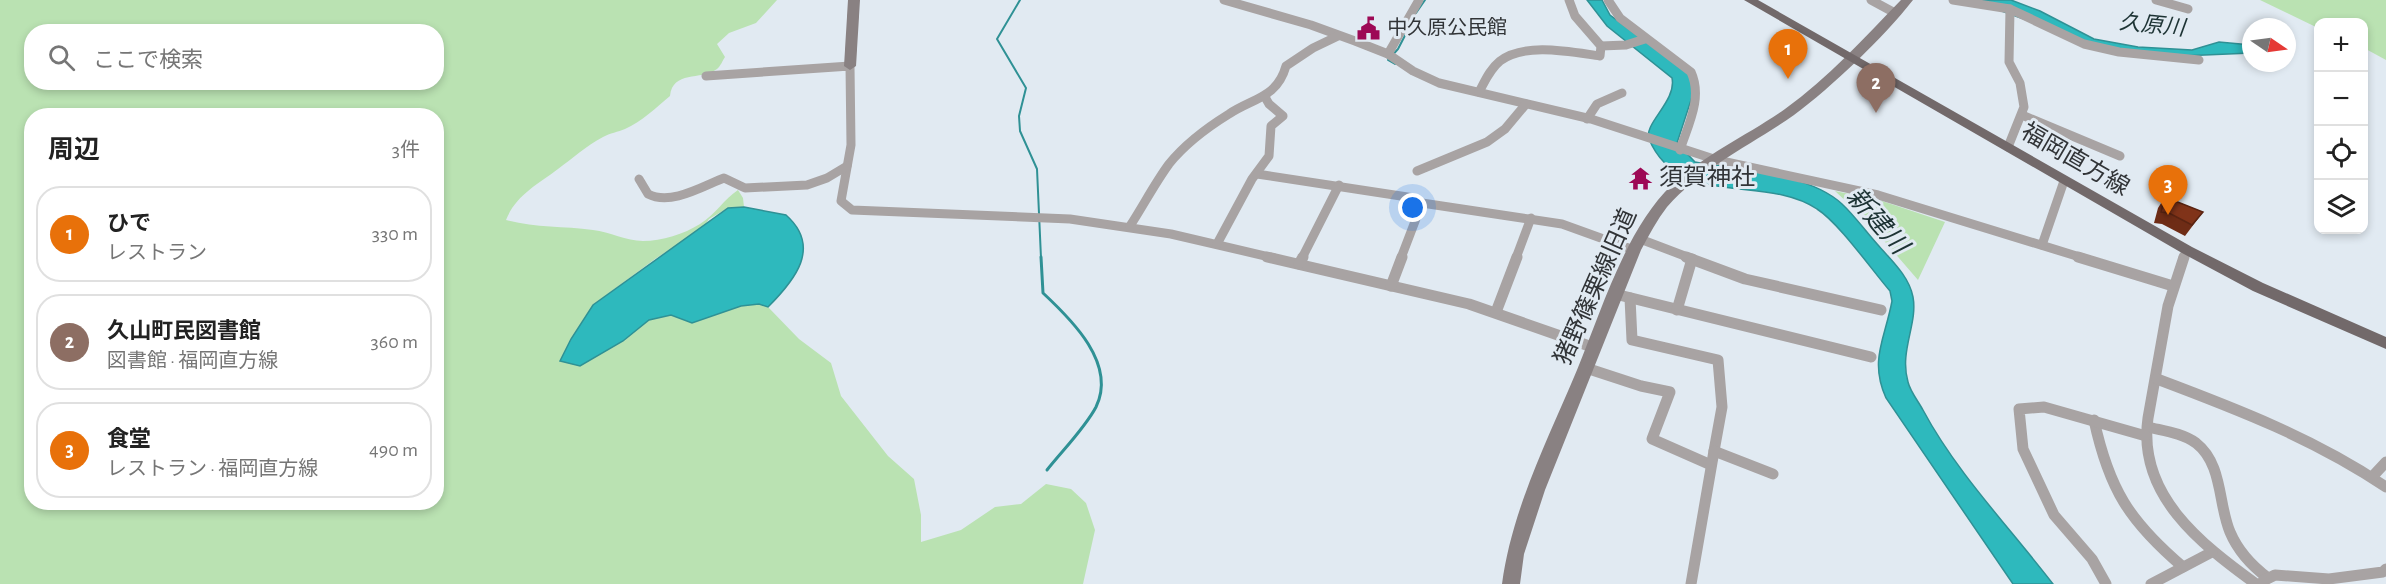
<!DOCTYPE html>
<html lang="ja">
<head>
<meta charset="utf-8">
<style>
  body { margin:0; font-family:"Alegreya Sans","Noto Sans JP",sans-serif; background:#f2f2f2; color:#222 }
  .controls { position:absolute; right:18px; top:18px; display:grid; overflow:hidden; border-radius:12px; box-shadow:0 3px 9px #0003 }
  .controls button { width:54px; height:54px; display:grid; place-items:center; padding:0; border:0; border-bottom:2px solid #e0e0e0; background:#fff; color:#222; font:30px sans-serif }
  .compass { position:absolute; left:2242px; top:18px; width:54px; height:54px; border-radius:50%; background:#fff; box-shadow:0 3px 9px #0003; rotate:103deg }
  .you { position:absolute; left:1413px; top:208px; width:21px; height:21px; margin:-15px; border:4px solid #fff; border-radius:50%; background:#1a73e8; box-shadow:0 0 0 9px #1a73e833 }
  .badge { display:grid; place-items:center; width:39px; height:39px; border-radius:50%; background:#9d0955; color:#fff; font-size:20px; font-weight:700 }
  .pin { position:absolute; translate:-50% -50px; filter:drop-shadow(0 2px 3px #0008) }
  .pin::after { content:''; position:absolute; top:32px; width:21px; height:18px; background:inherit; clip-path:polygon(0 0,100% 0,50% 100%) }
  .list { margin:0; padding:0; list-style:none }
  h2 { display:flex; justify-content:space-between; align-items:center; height:78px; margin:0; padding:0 24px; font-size:26px }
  h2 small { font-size:20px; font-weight:400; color:#767676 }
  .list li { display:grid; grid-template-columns:39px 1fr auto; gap:18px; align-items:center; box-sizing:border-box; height:96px; margin:0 12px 12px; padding:0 12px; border:2px solid #e0e0e0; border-radius:24px }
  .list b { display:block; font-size:22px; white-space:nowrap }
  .list p { margin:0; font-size:20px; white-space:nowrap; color:#767676 }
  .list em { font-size:20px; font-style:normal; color:#767676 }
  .icon { flex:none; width:33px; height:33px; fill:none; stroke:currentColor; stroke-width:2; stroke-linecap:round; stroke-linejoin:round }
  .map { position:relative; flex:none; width:2386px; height:584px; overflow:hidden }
  .search { position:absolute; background:#fff; box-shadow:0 3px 9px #0003; left:24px; top:24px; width:420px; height:66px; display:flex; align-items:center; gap:15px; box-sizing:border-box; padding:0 21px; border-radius:24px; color:#767676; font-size:22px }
  .panel { position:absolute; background:#fff; box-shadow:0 3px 9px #0003; left:24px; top:108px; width:420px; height:402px; border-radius:24px }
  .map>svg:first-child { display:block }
  .green { fill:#bae2b2; fill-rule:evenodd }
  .water { fill:#2eb9bd; stroke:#2f9195; stroke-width:1.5 }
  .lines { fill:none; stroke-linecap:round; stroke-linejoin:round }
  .stream-far1 { stroke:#2f9195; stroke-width:2 }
  .stream { stroke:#2f9195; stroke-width:3 }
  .street-far1 { stroke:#a8a3a3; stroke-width:9 }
  .street { stroke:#a8a3a3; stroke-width:11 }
  .secondary { fill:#898182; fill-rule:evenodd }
  .primary { fill:#72696a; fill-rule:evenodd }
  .wall { fill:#6e2c16 }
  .building { fill:#803319; stroke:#5a2412; stroke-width:1.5 }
  .labels { text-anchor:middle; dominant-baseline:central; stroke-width:6; stroke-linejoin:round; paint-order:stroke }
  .far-poi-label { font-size:20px; fill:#313437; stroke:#e1eaf2; text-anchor:start }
  .far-water-label { font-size:22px; font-style:italic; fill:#1d3334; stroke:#e1eaf2 }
  .street-label { font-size:24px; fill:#313437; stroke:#e1eaf2 }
  .poi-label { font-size:24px; fill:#313437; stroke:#e1eaf2; text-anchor:start }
  .water-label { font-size:26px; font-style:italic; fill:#1d3334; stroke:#e1eaf2 }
</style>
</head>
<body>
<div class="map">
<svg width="2386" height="584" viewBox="0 0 2386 584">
  <rect width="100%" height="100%" fill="#e1eaf2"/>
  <g class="green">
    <path d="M 0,0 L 777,0 L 756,23 L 729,33 L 717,44 L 725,57 C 723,60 720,67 717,69 C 700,81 673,70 670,96 C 657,107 641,122 625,129 C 618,132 610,133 603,137 C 586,146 573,158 558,169 C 537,185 516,195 506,220 C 535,228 563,226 593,230 C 610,232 626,241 643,241 C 662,241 684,234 700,224 C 716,214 724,199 738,190 L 743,198 L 744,207 L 728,208 L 709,219 L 703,228 L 655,259 L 593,305 L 623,341 L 649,320 L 671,315 L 692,323 L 741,306 L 759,304 L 768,307 L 799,339 L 831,363 L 841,396 L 888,456 L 914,479 L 921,515 L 921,542 L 961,530 L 995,507 L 1021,504 L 1046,484 L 1071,489 L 1086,503 L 1095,530 L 1083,584 L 0,584 ZM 32,32 L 436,32 L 436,82 L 32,82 ZM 32,116 L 436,116 L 436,502 L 32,502 Z"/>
    <path d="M 2260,0 L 2386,0 L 2386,60 L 2364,48 L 2364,22 L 2318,22 L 2318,28 Z"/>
    <path d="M 1835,191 L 1882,201 L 1945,222 L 1918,280 L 1867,221 Z"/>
  </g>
  <g class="water">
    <path d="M 1587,0 L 1602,0 L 1610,15 L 1690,75 L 1694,91 L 1677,143 L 1695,162 C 1738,170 1809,173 1842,204 C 1855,216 1866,232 1878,245 C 1891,260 1909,276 1913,297 C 1918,324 1899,351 1908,382 C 1910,391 1918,401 1923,410 C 1956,472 2010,528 2053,584 L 2013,584 L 1886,398 C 1869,360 1885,339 1892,301 L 1890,291 C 1871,269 1839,223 1817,209 C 1765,174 1678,209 1649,139 C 1643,124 1677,101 1672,78 L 1607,26 Z"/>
    <path d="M 1971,0 L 2011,0 L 2040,11 L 2094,39 L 2138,47 L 2192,50 L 2219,42 L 2251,45 L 2251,53 L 2181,56 L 2118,49 L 2093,44 Z"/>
    <path d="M 744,207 L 786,215 C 822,247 795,280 768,307 L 759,304 L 741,306 L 692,323 L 671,315 L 649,320 L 623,341 L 580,366 L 560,361 L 571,339 L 593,305 L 728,208 Z"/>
  </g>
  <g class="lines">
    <g class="stream-far1">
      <path d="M 1020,0 L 997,39 L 1026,88 L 1019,116 L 1020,131 L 1037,169 L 1041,258"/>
      <path d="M 1416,13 L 1425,0"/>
      <path d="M 1395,64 L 1388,60 L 1398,49 L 1412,22"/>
    </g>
    <path class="stream" d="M 1041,257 L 1043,293 C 1072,320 1117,364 1096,407 C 1085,428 1062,451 1047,470"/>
    <g class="street-far1">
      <path d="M 1224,0 L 1311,25 L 1355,41 L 1388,54 L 1413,71 L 1439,83 L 1591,119 L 1717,160 L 1878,195 L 2083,258"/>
      <path d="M 1608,0 L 1620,18 L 1691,72 C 1703,98 1688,125 1680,150"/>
      <path d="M 1871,0 L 1895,13"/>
      <path d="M 1953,0 L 2010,9 L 2084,44 L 2119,52 L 2199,60"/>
      <path d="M 2156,0 L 2188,9"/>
      <path d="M 1601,46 L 1626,45 L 1645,39"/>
      <path d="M 1388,54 L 1419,0"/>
      <path d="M 706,76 L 850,66 L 851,145 L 841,201 L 852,210 L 1070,219 L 1171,234 L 1274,258"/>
      <path d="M 1479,92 C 1485,81 1490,69 1500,61 C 1525,42 1571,52 1600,56 L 1601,46 L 1575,16 L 1569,0"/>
      <path d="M 2022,115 L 2120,156"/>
      <path d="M 1587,119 L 1597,104 L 1622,93"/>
      <path d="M 2008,147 L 2024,107 L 2020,83 L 2009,62 L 2010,9"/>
      <path d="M 1417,171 L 1487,142 L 1505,129 L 1526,104"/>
      <path d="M 1257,174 L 1414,198 L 1422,203 L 1562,224 L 1634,250"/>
      <path d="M 639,179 L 648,194 C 671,206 703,186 724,178 L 745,188 L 807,185 L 827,178 L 847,166"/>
      <path d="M 1130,226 C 1143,206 1155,183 1169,164 C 1185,144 1208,127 1229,114 C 1253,98 1277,98 1286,66 L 1313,48 L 1338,36"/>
      <path d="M 1640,239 L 1690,258"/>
      <path d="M 1217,244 L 1252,179 L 1269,156 L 1271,126 L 1283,116 L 1269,104 L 1265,97"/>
      <path d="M 2042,245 L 2064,181"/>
      <path d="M 1302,258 L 1339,185"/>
      <path d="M 1401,258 L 1422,203"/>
      <path d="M 1516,258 L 1531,218"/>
      <path d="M 2183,258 L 2187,250"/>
    </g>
    <g class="street">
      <path d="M 1267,257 L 1469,304 L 1595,348"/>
      <path d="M 1686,257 L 1745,279 L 1881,310"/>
      <path d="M 2078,257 L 2173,286"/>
      <path d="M 2184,257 L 2168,306 L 2148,418 C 2137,495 2201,544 2256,584"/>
      <path d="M 1299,264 L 1303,257"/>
      <path d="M 1391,286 L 1402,257"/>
      <path d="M 1615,294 L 1871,357"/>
      <path d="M 1630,298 L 1632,340 L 1718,360 L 1722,407 L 1714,451"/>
      <path d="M 1677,310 L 1692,259"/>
      <path d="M 1496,312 L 1517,257"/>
      <path d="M 1586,368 L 1641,386 L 1670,392 L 1652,439 L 1711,465"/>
      <path d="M 2157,379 C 2237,409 2315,439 2386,487"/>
      <path d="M 2094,420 C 2109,489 2129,521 2183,567"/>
      <path d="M 2148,427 C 2164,431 2182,433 2196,443 C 2223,464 2218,504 2230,532 C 2238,551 2252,566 2268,578"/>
      <path d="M 2372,477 L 2386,462"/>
      <path d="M 2263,581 L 2275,575 L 2329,579 L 2383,572 L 2386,569"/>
      <path d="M 1691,584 L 1714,451 L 1773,474"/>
      <path d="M 2106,584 L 2092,559 L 2054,515 L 2023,449 L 2019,409 L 2044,407 L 2146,436"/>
      <path d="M 2151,584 L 2212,552"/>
    </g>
    <g class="secondary">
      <path d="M 848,0 L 860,0 L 856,66 L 850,70 L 844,66 Z"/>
      <path d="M 1901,0 L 1913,0 C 1884,37 1832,87 1794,115 C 1751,145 1702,167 1667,207 C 1657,220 1649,235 1641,250 L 1545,490 L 1524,554 L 1520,584 L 1502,584 C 1512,509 1548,439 1577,370 C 1601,312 1626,228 1672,185 C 1705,154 1748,135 1785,109 C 1828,78 1864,38 1901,0 Z"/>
    </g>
    <path class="primary" d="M 1744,0 L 1758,0 L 2192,247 L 2263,283 L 2386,337 L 2386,349 L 2253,291 L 2182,253 Z"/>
  </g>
  <path class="wall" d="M 2165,197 L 2203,212 L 2185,236 L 2162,224 L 2154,223 L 2158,208 Z"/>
  <path class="building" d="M 2165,197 L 2203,212 L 2192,225 L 2169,213 L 2161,212 Z"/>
  <defs>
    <symbol id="civic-bare" viewBox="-9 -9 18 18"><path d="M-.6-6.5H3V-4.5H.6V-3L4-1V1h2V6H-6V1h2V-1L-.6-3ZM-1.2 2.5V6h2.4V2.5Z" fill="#9d0955" stroke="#e1eaf2" stroke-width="2.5" paint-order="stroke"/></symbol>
    <symbol id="temple-bare" viewBox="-9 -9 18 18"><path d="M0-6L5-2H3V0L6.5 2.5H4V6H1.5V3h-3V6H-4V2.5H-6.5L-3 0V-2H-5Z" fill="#9d0955" stroke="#e1eaf2" stroke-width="2.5" paint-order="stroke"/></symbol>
  </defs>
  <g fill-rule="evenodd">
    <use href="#civic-bare" x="1352" y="12" width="33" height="33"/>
    <use href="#temple-bare" x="1624" y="162" width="33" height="33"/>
  </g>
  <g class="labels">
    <g class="far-poi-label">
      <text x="1387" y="28">中久原公民館</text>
    </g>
    <g class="far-water-label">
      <text transform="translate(2152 25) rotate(6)">久原川</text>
    </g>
    <g class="street-label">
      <text transform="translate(2075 160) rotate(30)">福岡直方線</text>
      <text transform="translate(1596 287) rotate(-66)">猪野篠栗線旧道</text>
    </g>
    <g class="poi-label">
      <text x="1659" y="178">須賀神社</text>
    </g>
    <g class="water-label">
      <text transform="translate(1877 221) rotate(49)">新建川</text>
    </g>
  </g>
</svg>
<div class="controls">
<button>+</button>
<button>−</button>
<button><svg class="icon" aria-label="locate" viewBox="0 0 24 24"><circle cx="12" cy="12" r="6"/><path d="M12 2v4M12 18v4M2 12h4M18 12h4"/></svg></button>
<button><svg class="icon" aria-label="layers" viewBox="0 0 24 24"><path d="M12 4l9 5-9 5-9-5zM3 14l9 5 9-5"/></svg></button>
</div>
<svg class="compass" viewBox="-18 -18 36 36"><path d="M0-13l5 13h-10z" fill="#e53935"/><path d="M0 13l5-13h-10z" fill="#767676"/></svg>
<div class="you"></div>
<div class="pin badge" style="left:1788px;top:79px;background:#e8710a">1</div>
<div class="pin badge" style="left:1876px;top:113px;background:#8d6e63">2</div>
<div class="pin badge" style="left:2168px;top:215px;background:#e8710a">3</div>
<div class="search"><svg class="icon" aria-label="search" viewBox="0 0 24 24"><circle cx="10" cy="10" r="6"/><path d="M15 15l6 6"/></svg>ここで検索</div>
<section class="panel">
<h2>周辺<small>3件</small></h2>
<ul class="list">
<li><span class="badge" style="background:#e8710a">1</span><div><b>ひで</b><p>レストラン</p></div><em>330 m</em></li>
<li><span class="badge" style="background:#8d6e63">2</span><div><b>久山町民図書館</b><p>図書館 · 福岡直方線</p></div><em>360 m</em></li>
<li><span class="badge" style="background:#e8710a">3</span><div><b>食堂</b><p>レストラン · 福岡直方線</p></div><em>490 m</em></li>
</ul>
</section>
</div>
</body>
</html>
